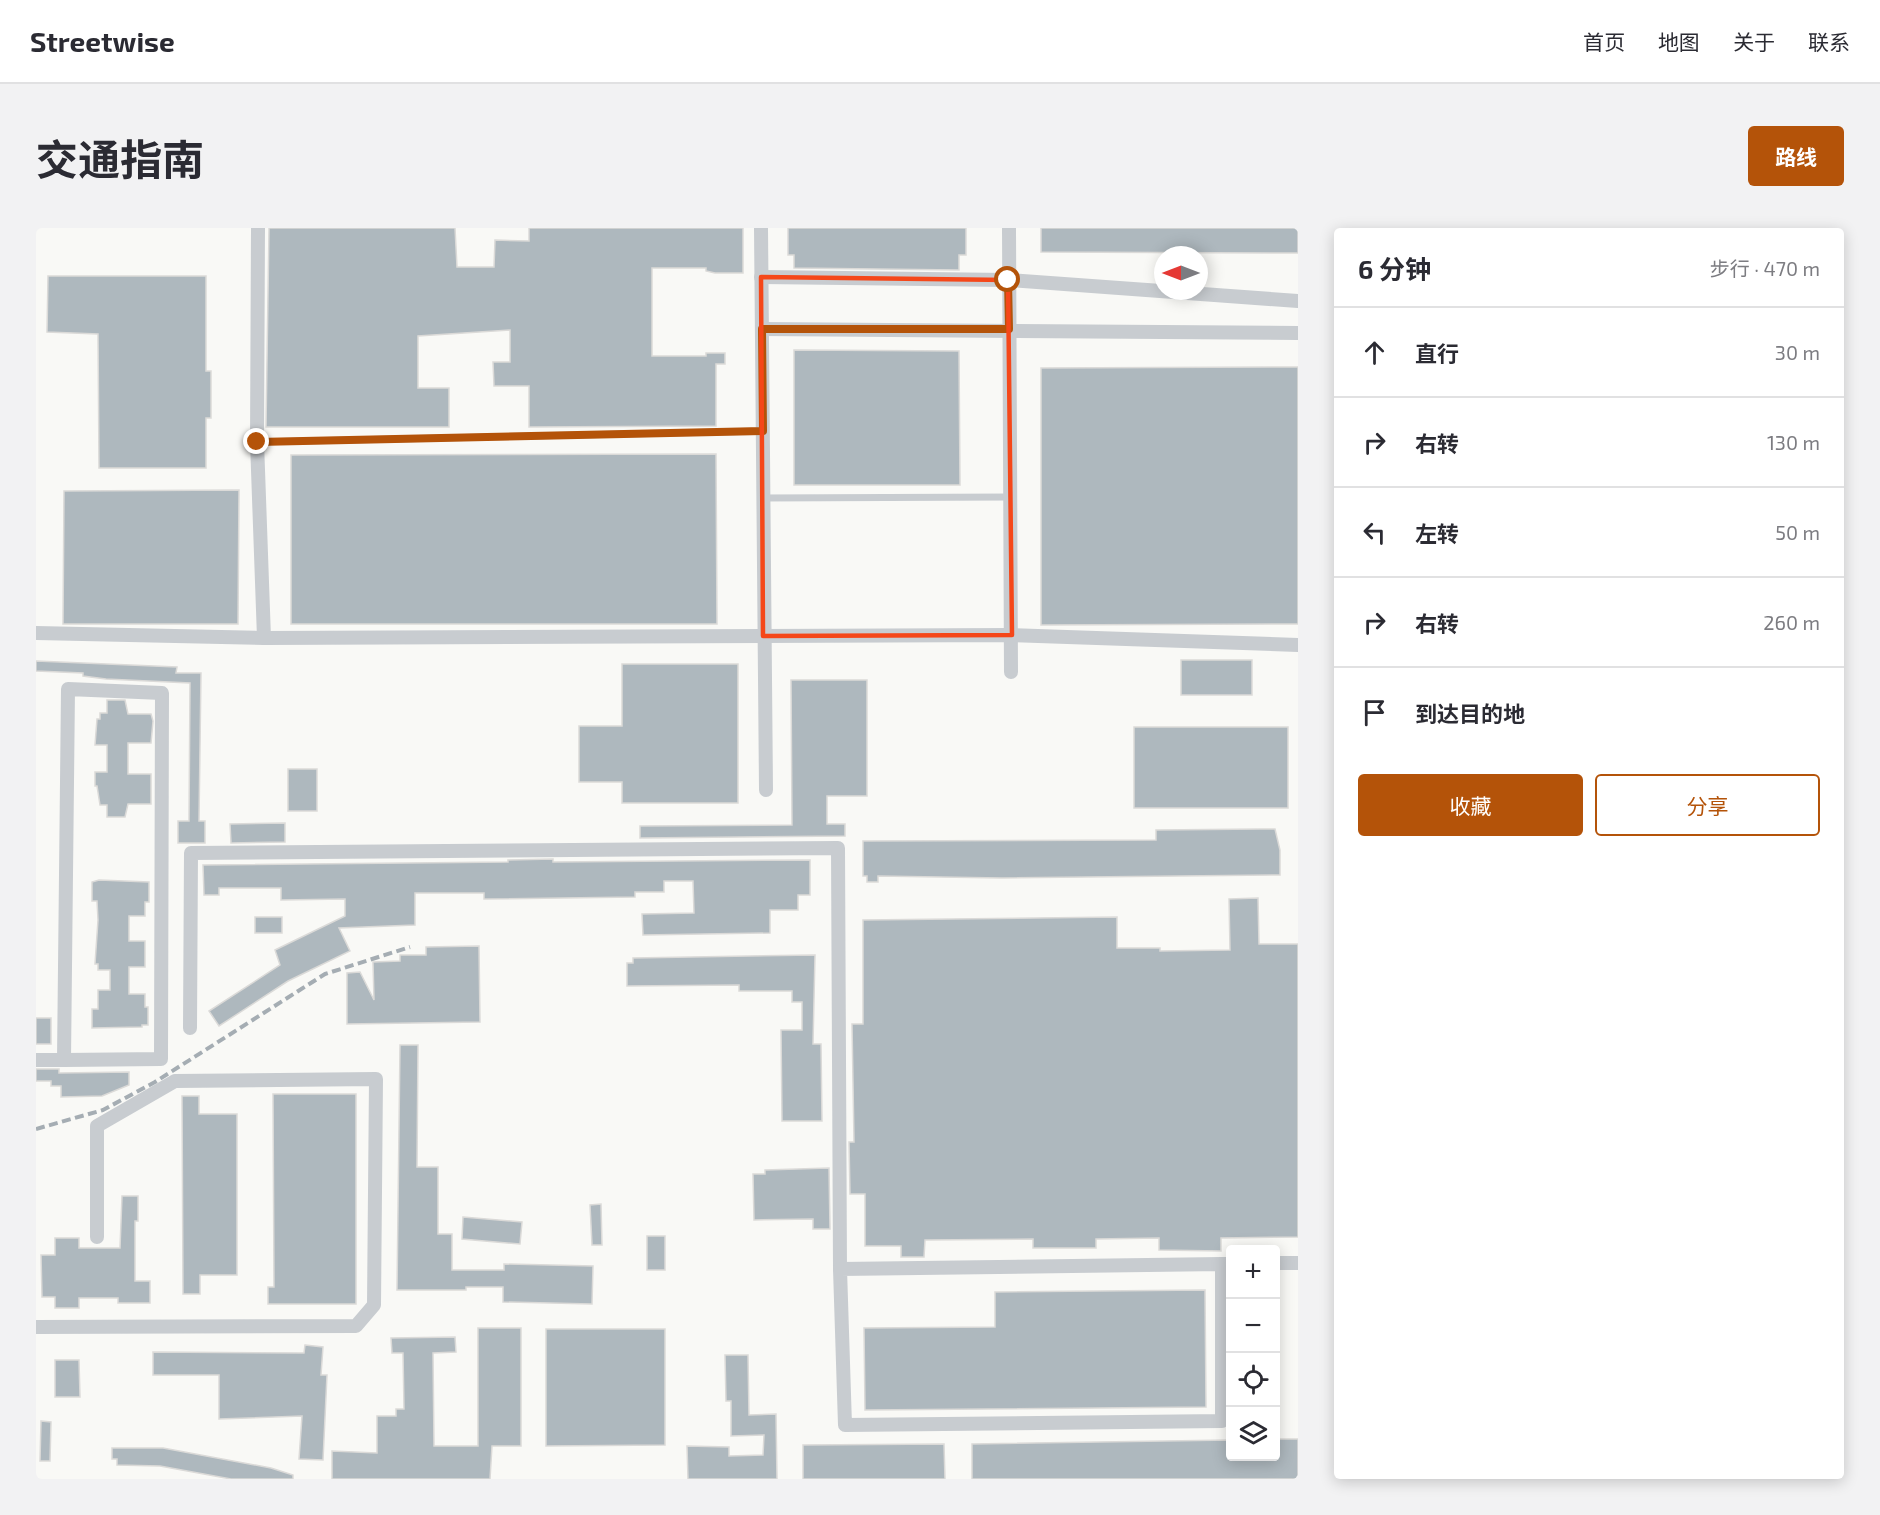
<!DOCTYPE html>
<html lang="zh">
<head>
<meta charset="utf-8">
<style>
  body { margin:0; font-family:"Exo 2","Noto Sans SC",sans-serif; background:#f2f2f3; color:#2b2b33 }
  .controls { position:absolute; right:18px; bottom:18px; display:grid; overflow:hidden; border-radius:6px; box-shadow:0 3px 15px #0003 }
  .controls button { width:54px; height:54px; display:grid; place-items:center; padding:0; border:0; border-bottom:2px solid #e1e1e2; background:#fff; color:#2b2b33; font:30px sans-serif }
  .compass { position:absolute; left:1118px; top:18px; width:54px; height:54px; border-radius:50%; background:#fff; box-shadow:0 3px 15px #0003; rotate:270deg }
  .stop { position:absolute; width:18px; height:18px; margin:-14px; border:4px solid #b45309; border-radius:50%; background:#fff }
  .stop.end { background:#b45309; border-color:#fff; box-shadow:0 2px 6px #0008 }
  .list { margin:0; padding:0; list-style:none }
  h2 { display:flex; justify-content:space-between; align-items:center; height:78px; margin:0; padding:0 24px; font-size:26px }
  h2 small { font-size:20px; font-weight:400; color:#7c7c81 }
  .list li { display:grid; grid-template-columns:39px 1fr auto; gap:18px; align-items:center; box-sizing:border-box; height:90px; padding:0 24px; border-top:2px solid #e1e1e2 }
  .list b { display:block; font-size:22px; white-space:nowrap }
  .list em { font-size:20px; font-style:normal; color:#7c7c81 }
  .actions { display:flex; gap:12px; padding:18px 24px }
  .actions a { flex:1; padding:14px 0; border:2px solid #b45309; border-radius:6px; text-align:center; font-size:21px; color:#b45309 }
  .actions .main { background:#b45309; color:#fff }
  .icon { flex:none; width:33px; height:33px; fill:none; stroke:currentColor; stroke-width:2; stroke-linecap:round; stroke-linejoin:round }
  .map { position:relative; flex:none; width:1262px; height:1251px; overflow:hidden; border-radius:6px }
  header { display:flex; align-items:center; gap:36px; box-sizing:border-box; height:84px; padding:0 30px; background:#fff; border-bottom:2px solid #e1e1e2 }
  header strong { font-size:28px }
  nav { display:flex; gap:33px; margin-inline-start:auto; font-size:21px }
  .intro { display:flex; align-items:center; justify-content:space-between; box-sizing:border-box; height:144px; padding:0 36px }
  h1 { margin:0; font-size:42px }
  .button { padding:15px 27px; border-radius:6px; background:#b45309; color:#fff; font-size:21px; font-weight:700 }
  main { display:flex; gap:36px; padding:0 36px }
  aside { flex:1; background:#fff; border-radius:6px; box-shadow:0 3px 15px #0003 }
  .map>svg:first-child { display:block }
  .building { fill:#aeb8be; stroke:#dbdad8; stroke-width:1.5 }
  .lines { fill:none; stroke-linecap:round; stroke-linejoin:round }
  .lane { stroke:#c8ccd0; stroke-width:7 }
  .street { stroke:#c8ccd0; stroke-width:14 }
  .rail { stroke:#a5adb3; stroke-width:4; stroke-dasharray:9 4.5; stroke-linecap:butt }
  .route { stroke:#b45309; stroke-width:8 }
  .marked { fill:none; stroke:#f54719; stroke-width:4.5; stroke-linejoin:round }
</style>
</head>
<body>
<header>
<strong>Streetwise</strong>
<nav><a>首页</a><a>地图</a><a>关于</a><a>联系</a></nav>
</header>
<div class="intro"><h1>交通指南</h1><a class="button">路线</a></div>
<main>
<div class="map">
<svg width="1262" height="1251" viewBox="0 0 1262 1251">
  <rect width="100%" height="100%" fill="#f9f9f6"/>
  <g class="building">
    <path d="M 233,0 L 419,0 L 421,39 L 458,39 L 459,12 L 493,13 L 493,0 L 707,0 L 707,45 L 679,45 L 670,43 L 670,40 L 616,40 L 616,128 L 670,128 L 670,125 L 689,125 L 689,136 L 680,136 L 680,198 L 493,199 L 493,158 L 458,158 L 457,134 L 474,134 L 474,102 L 382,108 L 382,160 L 413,160 L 413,199 L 230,199 Z"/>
    <path d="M 752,0 L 930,0 L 930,27 L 923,27 L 923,42 L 758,40 L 758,27 L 752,27 Z"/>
    <path d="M 1005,0 L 1262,0 L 1262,25 L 1005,24 Z"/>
    <path d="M 12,48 L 170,48 L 170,143 L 175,143 L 175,190 L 170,190 L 170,240 L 63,240 L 62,106 L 11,104 Z"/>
    <path d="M 758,122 L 923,123 L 924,257 L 758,257 Z"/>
    <path d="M 1262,139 L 1262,396 L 1005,397 L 1005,140 Z"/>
    <path d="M 680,226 L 681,396 L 255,396 L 255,227 Z"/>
    <path d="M 203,262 L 202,396 L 27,396 L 28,263 Z"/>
    <rect x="1145" y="432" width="71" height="35"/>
    <path d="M 0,433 L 141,439 L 140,445 L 165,445 L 163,593 L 169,593 L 169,615 L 142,615 L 142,593 L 153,593 L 154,455 L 70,451 L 47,448 L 47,445 L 0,443 Z"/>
    <path d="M 586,436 L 702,436 L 702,575 L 586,575 L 586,554 L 543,554 L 543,498 L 586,498 Z"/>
    <path d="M 755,452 L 831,452 L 831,568 L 791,568 L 791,596 L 809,596 L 809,608 L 604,610 L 604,598 L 756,597 Z"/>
    <path d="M 71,472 L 89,472 L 92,486 L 115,486 L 117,493 L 115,515 L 92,515 L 92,546 L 115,546 L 115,576 L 92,576 L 89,589 L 71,589 L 71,577 L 64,577 L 61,558 L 59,558 L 59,544 L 71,544 L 71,517 L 59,517 L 61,491 L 64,491 L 64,485 L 71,485 Z"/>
    <rect x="1098" y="499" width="154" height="81"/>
    <rect x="252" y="541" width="29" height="42"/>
    <path d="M 249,595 L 249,614 L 195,615 L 194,596 Z"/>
    <path d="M 1225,601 L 1239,601 L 1244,622 L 1244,647 L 966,650 L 842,648 L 842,654 L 831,654 L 831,648 L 827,648 L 827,613 L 1120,612 L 1120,602 Z"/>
    <path d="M 517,631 L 517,634 L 774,632 L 774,667 L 762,667 L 762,682 L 734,682 L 734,705 L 607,707 L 606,686 L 658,685 L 657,653 L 628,653 L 628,664 L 599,664 L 599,669 L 448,671 L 448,665 L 379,665 L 379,697 L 303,700 L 314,723 L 252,753 L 183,798 L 173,783 L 244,737 L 239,722 L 309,688 L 309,671 L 245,672 L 245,660 L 183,660 L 183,667 L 168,667 L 167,637 L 472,634 L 472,632 Z"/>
    <path d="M 63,652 L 113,654 L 113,674 L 109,674 L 109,688 L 93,688 L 93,713 L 109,713 L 109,739 L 93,739 L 93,766 L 109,766 L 109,779 L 112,779 L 112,797 L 106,797 L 106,799 L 56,800 L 56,781 L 62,781 L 62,762 L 74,762 L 74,742 L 62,742 L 62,736 L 59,736 L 62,692 L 61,673 L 56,673 L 56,654 Z"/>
    <path d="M 1222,670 L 1223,716 L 1262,716 L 1262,1009 L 1185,1010 L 1185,1023 L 1123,1022 L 1123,1010 L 1060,1011 L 1060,1020 L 997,1020 L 997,1011 L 889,1012 L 888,1029 L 865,1029 L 865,1018 L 829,1018 L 829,966 L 814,966 L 813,914 L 818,914 L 816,796 L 827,796 L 827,692 L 1081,689 L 1081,720 L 1124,720 L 1124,723 L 1194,722 L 1193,671 Z"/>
    <rect x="219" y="689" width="27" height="16"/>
    <path d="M 443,718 L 444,794 L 311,796 L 311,745 L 324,744 L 338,772 L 337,734 L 364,733 L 364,727 L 390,727 L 390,719 Z"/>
    <path d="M 779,727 L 777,816 L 785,816 L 786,893 L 746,893 L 745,802 L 766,802 L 766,774 L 756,774 L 756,763 L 703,763 L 703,757 L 591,758 L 591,735 L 597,735 L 597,730 Z"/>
    <rect x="0" y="790" width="15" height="26"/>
    <path d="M 364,817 L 382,817 L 381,939 L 402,939 L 402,1006 L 416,1006 L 416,1042 L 468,1042 L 468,1036 L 557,1038 L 556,1076 L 467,1074 L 467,1059 L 430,1059 L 430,1062 L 361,1062 Z"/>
    <path d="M 0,841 L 23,841 L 23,845 L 93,844 L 93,857 L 66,868 L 25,869 L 25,858 L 15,858 L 15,853 L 0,853 Z"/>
    <path d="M 237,866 L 320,866 L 320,1076 L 232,1076 L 232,1059 L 238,1059 Z"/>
    <path d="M 146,868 L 163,868 L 163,886 L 201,886 L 201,1047 L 164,1047 L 164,1066 L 147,1066 Z"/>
    <path d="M 793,940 L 794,1001 L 777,1001 L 777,991 L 718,992 L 717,946 L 729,946 L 729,942 Z"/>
    <path d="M 86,968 L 102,968 L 102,993 L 99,993 L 99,1053 L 114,1053 L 114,1075 L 82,1075 L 82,1070 L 43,1070 L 43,1080 L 19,1080 L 19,1069 L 6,1069 L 5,1027 L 19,1027 L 19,1010 L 43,1010 L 43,1020 L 84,1020 Z"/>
    <path d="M 565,976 L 566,1017 L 556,1017 L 554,977 Z"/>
    <path d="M 427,989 L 486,994 L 484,1016 L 426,1011 Z"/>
    <rect x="611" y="1008" width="18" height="34"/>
    <path d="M 1169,1062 L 1170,1179 L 829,1182 L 828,1100 L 959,1099 L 959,1064 Z"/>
    <path d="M 442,1100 L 485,1100 L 485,1218 L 456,1218 L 454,1251 L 296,1251 L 296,1223 L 341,1225 L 341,1188 L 360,1188 L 360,1181 L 368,1181 L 367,1125 L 356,1125 L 355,1110 L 419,1109 L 420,1124 L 397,1125 L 398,1218 L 442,1218 Z"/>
    <path d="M 510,1101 L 629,1101 L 629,1217 L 510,1218 Z"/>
    <path d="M 269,1117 L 287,1119 L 285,1147 L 291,1147 L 287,1232 L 263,1231 L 266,1188 L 183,1191 L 183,1147 L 117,1147 L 117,1124 L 268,1125 Z"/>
    <path d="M 689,1127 L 712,1127 L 713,1187 L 740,1186 L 741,1251 L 652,1251 L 651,1218 L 693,1219 L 693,1228 L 727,1227 L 728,1207 L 695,1208 L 695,1173 L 690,1173 Z"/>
    <path d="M 19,1132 L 43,1132 L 44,1169 L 19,1169 Z"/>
    <path d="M 5,1193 L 15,1194 L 14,1233 L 4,1233 Z"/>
    <path d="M 1239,1211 L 1262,1211 L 1262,1251 L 936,1251 L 936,1216 L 1194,1212 L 1194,1228 L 1239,1228 Z"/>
    <path d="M 908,1216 L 909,1251 L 767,1251 L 767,1217 Z"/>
    <path d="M 76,1220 L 127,1220 L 235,1240 L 257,1247 L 257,1251 L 195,1251 L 124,1238 L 81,1237 L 81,1231 L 76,1231 Z"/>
  </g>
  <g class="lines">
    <g class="lane">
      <path d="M 221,214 L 727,203"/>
      <path d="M 727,270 L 975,269"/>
    </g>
    <g class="street">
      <path d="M 222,0 L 221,214 L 228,410"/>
      <path d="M 725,0 L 730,562"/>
      <path d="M 973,0 L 975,444"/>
      <path d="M 725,49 L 972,52 L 1262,73"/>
      <path d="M 726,101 L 1262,105"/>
      <path d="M 0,405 L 228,410 L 976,407 L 1262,417"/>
      <path d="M 154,800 L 155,625 L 802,620 L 804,1041"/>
      <path d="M 0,832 L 28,832 L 32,461 L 126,465 L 125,831 L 28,832"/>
      <path d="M 1240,1035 L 1262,1035"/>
      <path d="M 1186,1036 L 1186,1193 L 809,1197 L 804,1041 L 1186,1036 L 1194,1036"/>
      <path d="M 0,1099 L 320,1098 L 338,1077 L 340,851 L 139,853 L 61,898 L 61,1009"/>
    </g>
    <path class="rail" d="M 0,901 L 67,882 L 119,854 L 289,746 L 374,719"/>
  </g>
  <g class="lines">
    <path class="route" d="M 221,214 L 727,203 L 726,101 L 973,101 L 972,52"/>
  </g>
  <path class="marked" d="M 725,49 L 972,52 L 976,407 L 727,408 Z"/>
</svg>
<div class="controls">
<button>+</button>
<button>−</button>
<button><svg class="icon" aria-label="locate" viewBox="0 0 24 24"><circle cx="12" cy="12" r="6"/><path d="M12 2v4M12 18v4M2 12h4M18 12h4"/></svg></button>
<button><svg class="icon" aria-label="layers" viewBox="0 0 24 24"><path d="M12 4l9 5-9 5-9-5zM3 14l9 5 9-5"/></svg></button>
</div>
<svg class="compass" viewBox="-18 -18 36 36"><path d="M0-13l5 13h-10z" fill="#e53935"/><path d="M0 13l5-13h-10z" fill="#7c7c81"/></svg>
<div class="stop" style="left:972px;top:52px"></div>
<div class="stop end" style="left:221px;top:214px"></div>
</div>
<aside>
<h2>6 分钟<small>步行 · 470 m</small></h2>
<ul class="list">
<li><svg class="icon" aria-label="ahead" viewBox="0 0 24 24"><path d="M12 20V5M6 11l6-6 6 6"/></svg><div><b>直行</b></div><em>30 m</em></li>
<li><svg class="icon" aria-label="right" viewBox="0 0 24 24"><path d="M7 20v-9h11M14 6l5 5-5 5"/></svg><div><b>右转</b></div><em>130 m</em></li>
<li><svg class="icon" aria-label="left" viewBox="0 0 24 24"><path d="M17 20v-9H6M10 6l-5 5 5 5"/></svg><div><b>左转</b></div><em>50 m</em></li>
<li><svg class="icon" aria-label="right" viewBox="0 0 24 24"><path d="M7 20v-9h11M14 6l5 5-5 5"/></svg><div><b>右转</b></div><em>260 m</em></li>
<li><svg class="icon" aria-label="arrive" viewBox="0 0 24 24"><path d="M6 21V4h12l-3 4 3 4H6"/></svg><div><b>到达目的地</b></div></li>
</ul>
<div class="actions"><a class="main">收藏</a><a>分享</a></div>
</aside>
</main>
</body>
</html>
